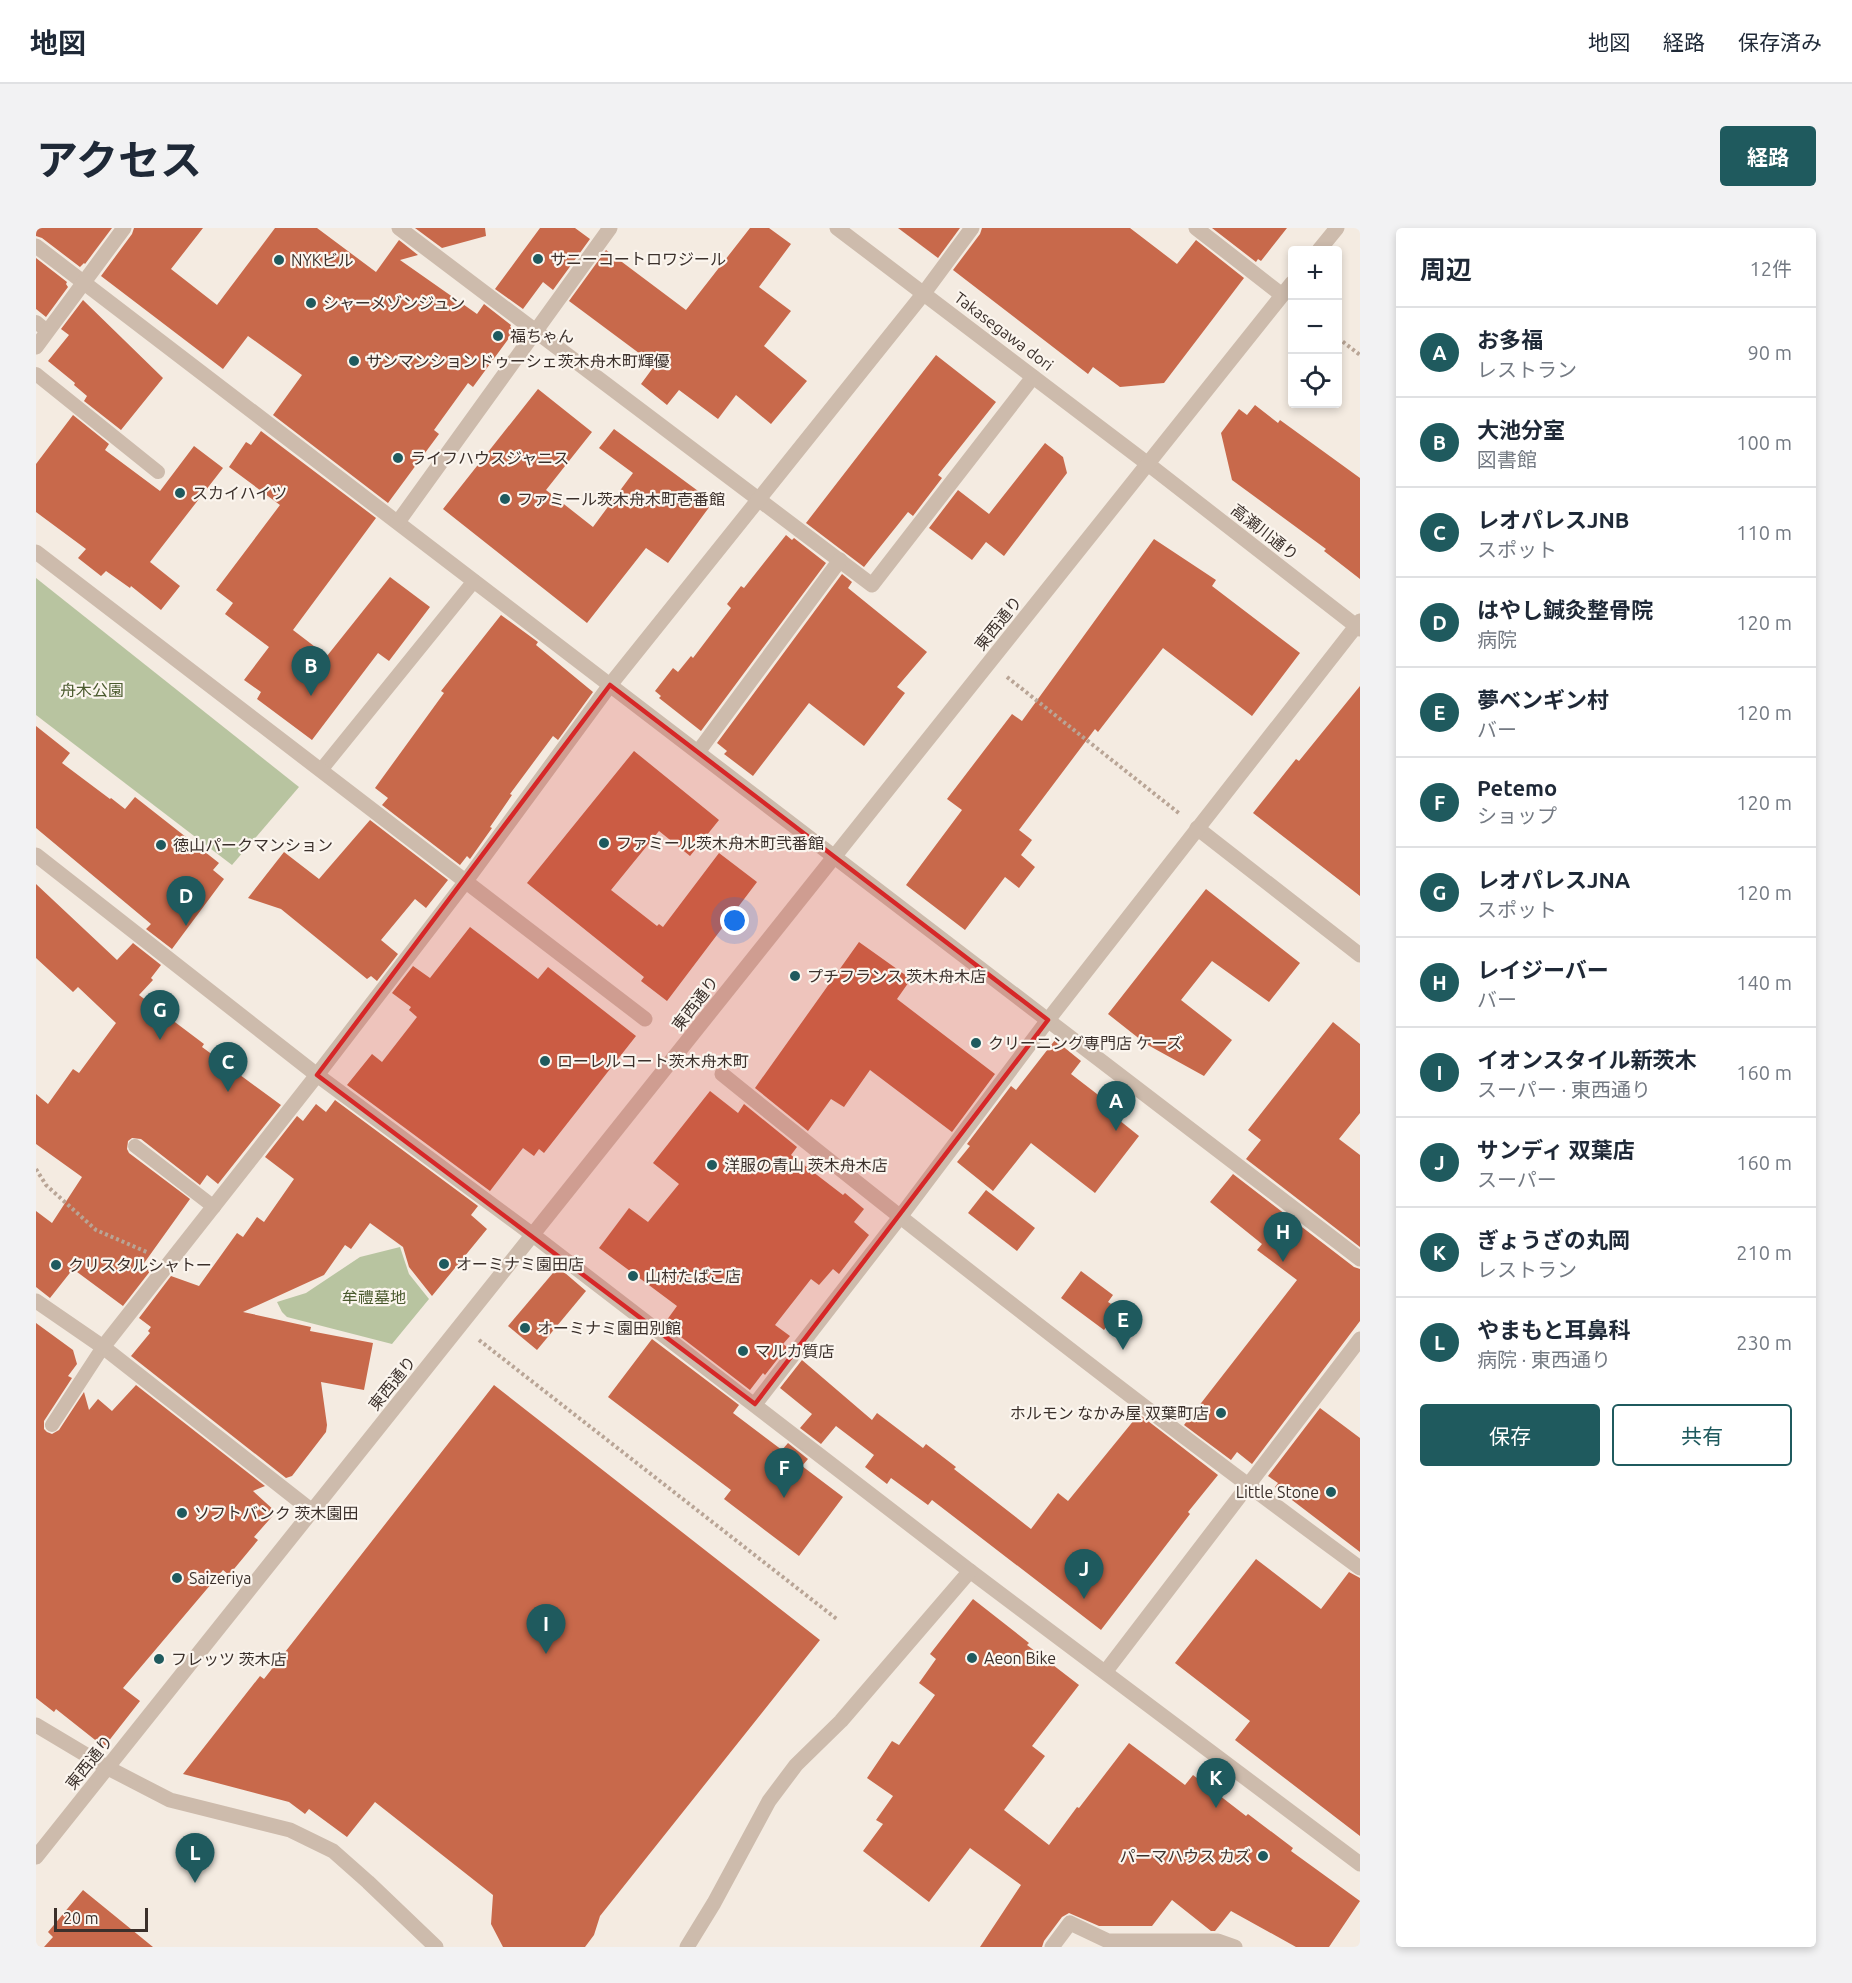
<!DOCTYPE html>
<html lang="ja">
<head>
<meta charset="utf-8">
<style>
  body { margin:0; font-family:Ubuntu,"Noto Sans JP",sans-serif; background:#f2f2f3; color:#1f2937 }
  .controls { position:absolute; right:18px; top:18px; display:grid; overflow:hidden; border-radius:6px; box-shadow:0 3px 9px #0003 }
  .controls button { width:54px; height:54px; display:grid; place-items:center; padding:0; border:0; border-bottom:2px solid #e0e1e3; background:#fff; color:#1f2937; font:30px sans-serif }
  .scale { position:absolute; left:18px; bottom:15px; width:94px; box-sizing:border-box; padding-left:6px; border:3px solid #3b302b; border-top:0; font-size:16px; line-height:21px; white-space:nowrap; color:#3b302b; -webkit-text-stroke:4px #fbf5ee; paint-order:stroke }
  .you { position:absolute; left:699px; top:693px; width:21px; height:21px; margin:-15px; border:4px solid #fff; border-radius:50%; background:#1a73e8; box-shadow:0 0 0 9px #1a73e833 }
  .badge { display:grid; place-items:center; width:39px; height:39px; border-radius:50%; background:#1f5a5e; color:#fff; font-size:20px; font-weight:700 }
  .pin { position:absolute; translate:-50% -50px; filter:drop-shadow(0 2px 3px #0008) }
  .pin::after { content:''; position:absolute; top:32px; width:21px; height:18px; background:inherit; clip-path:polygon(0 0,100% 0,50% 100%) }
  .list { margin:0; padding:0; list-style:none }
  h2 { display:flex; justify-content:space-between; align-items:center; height:78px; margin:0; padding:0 24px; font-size:26px }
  h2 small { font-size:20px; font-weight:400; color:#747a83 }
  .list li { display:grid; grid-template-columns:39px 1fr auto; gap:18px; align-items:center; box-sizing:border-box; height:90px; padding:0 24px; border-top:2px solid #e0e1e3 }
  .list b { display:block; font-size:22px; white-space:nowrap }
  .list p { margin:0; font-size:20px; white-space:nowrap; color:#747a83 }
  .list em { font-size:20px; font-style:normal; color:#747a83 }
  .actions { display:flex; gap:12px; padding:18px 24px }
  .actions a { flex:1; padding:14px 0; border:2px solid #1f5a5e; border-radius:6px; text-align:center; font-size:21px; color:#1f5a5e }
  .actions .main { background:#1f5a5e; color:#fff }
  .icon { flex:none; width:33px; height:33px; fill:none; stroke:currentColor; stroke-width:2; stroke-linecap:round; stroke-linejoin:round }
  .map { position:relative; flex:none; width:1324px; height:1719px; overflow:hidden; border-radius:6px }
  header { display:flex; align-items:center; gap:36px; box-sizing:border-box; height:84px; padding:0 30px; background:#fff; border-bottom:2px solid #e0e1e3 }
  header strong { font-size:28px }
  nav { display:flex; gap:33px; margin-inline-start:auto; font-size:21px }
  .intro { display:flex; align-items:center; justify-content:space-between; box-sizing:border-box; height:144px; padding:0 36px }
  h1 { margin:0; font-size:42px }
  .button { padding:15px 27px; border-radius:6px; background:#1f5a5e; color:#fff; font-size:21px; font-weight:700 }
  main { display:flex; gap:36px; padding:0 36px }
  aside { flex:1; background:#fff; border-radius:6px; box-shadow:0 3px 9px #0003 }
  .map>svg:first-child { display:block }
  .green { fill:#b8c4a0 }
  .building { fill:#c8694b }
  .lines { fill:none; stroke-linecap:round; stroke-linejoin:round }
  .path { stroke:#b9a596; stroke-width:4; stroke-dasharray:3 3; stroke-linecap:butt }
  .service { stroke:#cdbbac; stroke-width:14 }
  .minor { stroke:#cdbbac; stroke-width:15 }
  .tertiary { stroke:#cdbbac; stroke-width:15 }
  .marked { fill:#d62828; fill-opacity:0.2; stroke:#d62828; stroke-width:4.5; stroke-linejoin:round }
  .poi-dot { fill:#1f5a5e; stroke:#fbf5ee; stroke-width:2 }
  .labels { text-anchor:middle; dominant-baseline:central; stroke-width:4.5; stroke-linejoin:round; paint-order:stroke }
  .poi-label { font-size:16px; fill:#3b302b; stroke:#fbf5ee; text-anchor:start }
  .street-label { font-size:16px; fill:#3b302b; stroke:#fbf5ee }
  .park-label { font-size:16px; fill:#4a5a2e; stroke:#fbf5ee }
</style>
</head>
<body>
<header>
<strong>地図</strong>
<nav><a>地図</a><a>経路</a><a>保存済み</a></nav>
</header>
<div class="intro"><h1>アクセス</h1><a class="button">経路</a></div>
<main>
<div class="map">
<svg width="1324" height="1719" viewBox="0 0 1324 1719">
  <rect width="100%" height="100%" fill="#f4ebe1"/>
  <g class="green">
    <path d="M 0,350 L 263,559 L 196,637 L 0,487 Z"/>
    <path d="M 364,1019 L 373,1046 L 393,1071 L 356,1116 L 251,1089 L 246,1084 L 241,1074 L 270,1065 L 324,1029 Z"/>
  </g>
  <g class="building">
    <path d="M 0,0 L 76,0 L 49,36 L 48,35 L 44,39 L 6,10 L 0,8 Z"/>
    <path d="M 98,0 L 167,0 L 135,41 L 181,77 L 239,0 L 281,0 L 340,44 L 363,12 L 382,27 L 364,32 L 441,86 L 448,76 L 475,97 L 474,99 L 479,102 L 437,159 L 432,155 L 398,202 L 403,206 L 352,275 L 237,187 L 266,147 L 212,108 L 187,141 L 65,48 L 96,6 Z"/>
    <path d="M 379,0 L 449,0 L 450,8 L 406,20 Z"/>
    <path d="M 504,0 L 539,0 L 554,11 L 517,62 L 507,54 L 487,81 L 459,61 Z"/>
    <path d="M 714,0 L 733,0 L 755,16 L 723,59 L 755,83 L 728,118 L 771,153 L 735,196 L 700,167 L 682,191 L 643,162 L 631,177 L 605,156 L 619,137 L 533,73 L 570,22 L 650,82 Z"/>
    <path d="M 862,0 L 924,0 L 902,30 Z"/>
    <path d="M 946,0 L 1094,0 L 1141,36 L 1160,12 L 1208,50 L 1128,155 L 1084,159 L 1057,139 L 1052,146 L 917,42 L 944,6 Z"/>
    <path d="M 1176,0 L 1251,0 L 1225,33 L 1222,31 L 1220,34 Z"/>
    <path d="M 0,30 L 31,54 L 30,56 L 32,59 L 10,89 L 0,81 Z"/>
    <path d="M 47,72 L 127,150 L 85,202 L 48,173 L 51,168 L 38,157 L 39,155 L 12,133 L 33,107 L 25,101 Z"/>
    <path d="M 900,127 L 960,174 L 902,247 L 906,250 L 877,288 L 872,284 L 828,339 L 770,295 Z"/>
    <path d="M 502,161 L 556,204 L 510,262 L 557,299 L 597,245 L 563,220 L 578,201 L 677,274 L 632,335 L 610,320 L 551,395 L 407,281 Z"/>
    <path d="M 1219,177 L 1242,195 L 1244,192 L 1324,250 L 1324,351 L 1288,323 L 1290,321 L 1196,252 L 1185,205 L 1203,181 L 1211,187 Z"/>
    <path d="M 37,187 L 73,216 L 69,222 L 124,263 L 158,218 L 187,240 L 114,334 L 144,358 L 125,382 L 95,358 L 94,360 L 70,343 L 65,348 L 42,330 L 50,321 L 0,284 L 0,236 Z"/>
    <path d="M 225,203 L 340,290 L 257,402 L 291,428 L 354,349 L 394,379 L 353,433 L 342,425 L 276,512 L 221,471 L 225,464 L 208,452 L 233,419 L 189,386 L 197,375 L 180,362 L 244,277 L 193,239 L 210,214 L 215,217 Z"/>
    <path d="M 1009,215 L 1027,229 L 1031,245 L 968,328 L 950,314 L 936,332 L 893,300 L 922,262 L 953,286 Z"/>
    <path d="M 750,307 L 756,312 L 758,310 L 790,335 L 665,503 L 623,470 L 625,468 L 619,463 L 637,440 L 642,444 L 655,428 L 657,430 L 695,380 L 691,376 L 705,358 L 708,360 Z"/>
    <path d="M 1118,311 L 1180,352 L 1176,358 L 1264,425 L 1216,488 L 1127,420 L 1062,504 L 1059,501 L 983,602 L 996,612 L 985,627 L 999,639 L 983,660 L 969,649 L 929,702 L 870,657 L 926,582 L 911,571 L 976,486 L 986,493 Z"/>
    <path d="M 806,346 L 816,354 L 812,360 L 891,424 L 861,459 L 869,465 L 828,518 L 773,475 L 717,548 L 688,526 L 691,523 L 681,515 Z"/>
    <path d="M 465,387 L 502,414 L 500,417 L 557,464 L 522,512 L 517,508 L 474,566 L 476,567 L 454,599 L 456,600 L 434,631 L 431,628 L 424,637 L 346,577 L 352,570 L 339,560 L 408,465 L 405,463 Z"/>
    <path d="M 1324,458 L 1324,668 L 1217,585 L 1260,531 L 1263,533 Z"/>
    <path d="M 0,498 L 34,525 L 26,535 L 74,571 L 75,570 L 89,581 L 99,569 L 183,635 L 177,642 L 188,651 L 136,721 L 110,701 L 115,696 L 0,600 Z"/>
    <path d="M 598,523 L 683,592 L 654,628 L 623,603 L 575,662 L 621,698 L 623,696 L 627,699 L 683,625 L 721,654 L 631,773 L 605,753 L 608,749 L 491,655 Z"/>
    <path d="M 334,592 L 412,652 L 390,680 L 379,671 L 345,712 L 362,726 L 341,753 L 335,748 L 331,751 L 245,681 L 212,670 L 248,624 L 283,651 Z"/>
    <path d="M 0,656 L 81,732 L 97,715 L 125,737 L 115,750 L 117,752 L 103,767 L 168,816 L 166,819 L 245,877 L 182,956 L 171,947 L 164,957 L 105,911 L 96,910 L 92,913 L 91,921 L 93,925 L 154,971 L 106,1038 L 115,1042 L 87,1078 L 37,1041 L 14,1070 L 0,1059 L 0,983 L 16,995 L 46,949 L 0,916 L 0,866 L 12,876 L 37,841 L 43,845 L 80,795 L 42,759 L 37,764 L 0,730 Z"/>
    <path d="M 1170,661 L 1264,735 L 1233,774 L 1176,733 L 1145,772 L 1196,812 L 1168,848 L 1110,816 L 1072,786 Z"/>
    <path d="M 434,699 L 502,751 L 512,739 L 600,808 L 508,925 L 503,921 L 498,928 L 487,920 L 454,963 L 311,857 L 336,826 L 346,834 L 381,789 L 373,782 L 375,779 L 356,765 L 377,738 L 394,750 Z"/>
    <path d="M 823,714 L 875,751 L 861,771 L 959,846 L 916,904 L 834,842 L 808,879 L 795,871 L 772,903 L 719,860 Z"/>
    <path d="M 1297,794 L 1324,816 L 1324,885 L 1303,911 L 1324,927 L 1324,1019 L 1210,931 L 1225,912 L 1212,902 Z"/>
    <path d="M 1019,812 L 1045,833 L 1035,846 L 1087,886 L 1083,892 L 1103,908 L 1059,965 L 995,915 L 957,963 L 921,934 L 934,918 L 931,916 L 975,858 L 980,862 Z"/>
    <path d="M 674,863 L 702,885 L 708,876 L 761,919 L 755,927 L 807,967 L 809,965 L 828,981 L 818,994 L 833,1007 L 803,1046 L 797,1041 L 783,1057 L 775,1051 L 739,1097 L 754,1108 L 747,1116 L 751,1119 L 729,1147 L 727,1145 L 714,1162 L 628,1096 L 641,1078 L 563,1020 L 593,980 L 612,994 L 643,956 L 617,935 Z"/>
    <path d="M 299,872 L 442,978 L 435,987 L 451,1001 L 396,1068 L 373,1039 L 367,1019 L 334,995 L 315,1021 L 309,1017 L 288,1047 L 207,1084 L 275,1099 L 274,1103 L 337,1115 L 328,1162 L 285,1154 L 291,1197 L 290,1204 L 256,1248 L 250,1250 L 95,1128 L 114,1105 L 112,1103 L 115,1099 L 103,1090 L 135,1048 L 163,1058 L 201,1005 L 207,1009 L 221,989 L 228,994 L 258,951 L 229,929 L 261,888 L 267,893 L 280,876 L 290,884 Z"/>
    <path d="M 1197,946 L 1318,1039 L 1324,1041 L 1324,1093 L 1216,1236 L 1201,1224 L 1195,1232 L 1148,1197 L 1261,1052 L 1221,1022 L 1226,1016 L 1174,974 Z"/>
    <path d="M 950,962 L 999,1000 L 981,1023 L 932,985 Z"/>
    <path d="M 522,1039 L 550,1063 L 501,1122 L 472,1098 Z"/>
    <path d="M 1045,1043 L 1077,1067 L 1072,1074 L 1083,1081 L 1068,1102 L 1025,1070 Z"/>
    <path d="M 0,1095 L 37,1122 L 41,1136 L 32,1148 L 36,1150 L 8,1193 L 8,1201 L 11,1204 L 16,1206 L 23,1202 L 48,1164 L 53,1182 L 62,1171 L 76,1183 L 100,1157 L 229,1258 L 217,1263 L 240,1284 L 218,1309 L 222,1312 L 193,1347 L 187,1342 L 87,1460 L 104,1473 L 68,1519 L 20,1481 L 18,1484 L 0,1470 Z"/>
    <path d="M 616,1111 L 703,1177 L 697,1185 L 746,1222 L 752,1215 L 772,1231 L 766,1238 L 807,1269 L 763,1328 L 688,1271 L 695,1262 L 572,1169 Z"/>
    <path d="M 766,1132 L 836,1192 L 841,1185 L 887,1220 L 890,1216 L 920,1239 L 918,1241 L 995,1301 L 1022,1265 L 1032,1273 L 1103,1186 L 1182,1247 L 1152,1284 L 1154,1286 L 1065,1402 L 896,1272 L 892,1277 L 855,1250 L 851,1256 L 829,1239 L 838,1227 L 800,1198 L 785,1216 L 764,1200 L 776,1186 L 744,1160 Z"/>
    <path d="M 458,1157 L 784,1412 L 564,1688 L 558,1707 L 549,1719 L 467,1719 L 455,1696 L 457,1667 L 339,1574 L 311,1609 L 273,1581 L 269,1586 L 253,1574 L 147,1546 L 224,1448 L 228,1451 Z"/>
    <path d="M 1284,1180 L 1324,1210 L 1324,1324 L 1239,1259 L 1242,1255 L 1232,1248 Z"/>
    <path d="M 1220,1331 L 1285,1381 L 1313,1344 L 1324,1350 L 1324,1608 L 1199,1512 L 1214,1493 L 1139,1435 Z"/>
    <path d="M 937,1371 L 993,1415 L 991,1417 L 1043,1457 L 996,1518 L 1009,1528 L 968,1582 L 1013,1617 L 1041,1579 L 1043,1580 L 1093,1515 L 1149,1557 L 1157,1547 L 1210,1588 L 1212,1586 L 1257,1620 L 1255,1623 L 1324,1673 L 1293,1719 L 1260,1719 L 1195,1683 L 1179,1703 L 1175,1703 L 1136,1672 L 1116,1698 L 1063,1698 L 1033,1685 L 1026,1689 L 1008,1713 L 1006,1719 L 944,1719 L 985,1657 L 934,1620 L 893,1674 L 827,1623 L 847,1596 L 840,1592 L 857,1568 L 831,1550 L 856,1513 L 863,1517 L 899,1467 L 883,1455 L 900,1431 L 894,1426 Z"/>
    <path d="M 47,1662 L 117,1719 L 8,1719 L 17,1709 L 12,1704 Z"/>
  </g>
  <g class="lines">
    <g class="path">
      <path d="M 1302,110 L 1324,127"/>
      <path d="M 971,449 L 1144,586"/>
      <path d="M 0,941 L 10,957 L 60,1002 L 113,1025"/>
      <path d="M 443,1112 L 802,1392"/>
    </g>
    <g class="service">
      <path d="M 0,94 L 11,103"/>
      <path d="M 0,146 L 122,244"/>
      <path d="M 285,542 L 438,353"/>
      <path d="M 99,918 L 178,979"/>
      <path d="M 16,1197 L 67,1119"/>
    </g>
    <g class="minor">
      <path d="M 363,0 L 836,357 L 997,149"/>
      <path d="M 1160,0 L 1246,67"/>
      <path d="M 0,18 L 1324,1031"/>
      <path d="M 0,119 L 88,0"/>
      <path d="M 362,294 L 574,0"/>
      <path d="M 0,324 L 609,791"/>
      <path d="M 662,524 L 804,332"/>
      <path d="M 1161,600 L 1324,727"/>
      <path d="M 0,627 L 281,847 L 497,1007 L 934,1343 L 1324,1636"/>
      <path d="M 686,846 C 895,1015 1107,1181 1324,1340"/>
      <path d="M 0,1073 L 67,1119 L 276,1283"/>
      <path d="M 67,1119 L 281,847 L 430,653 L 574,457 L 888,65 L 936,0"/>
      <path d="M 719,1176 L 864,989 L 1012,792 L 1324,393"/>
      <path d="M 1070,1443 L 1324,1111"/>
      <path d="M 0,1497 L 72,1540 L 134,1572 L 254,1602 L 297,1623 L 332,1654 L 400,1719"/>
      <path d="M 651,1719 L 678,1675 L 733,1573 L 760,1537 L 805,1493 L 934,1343"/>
      <path d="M 1016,1719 L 1034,1695 L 1072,1713 L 1182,1713 L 1199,1719"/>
    </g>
    <g class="tertiary">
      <path d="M 801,0 L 1112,236 L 1324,401"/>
      <path d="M 1283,22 L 1301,0"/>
      <path d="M 0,1629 L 1256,55"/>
    </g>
  </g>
  <path class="marked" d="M 574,457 L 1012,792 L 719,1176 L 281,847 Z"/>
  <g class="poi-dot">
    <circle cx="502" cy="31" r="6"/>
    <circle cx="243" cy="32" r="6"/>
    <circle cx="275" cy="75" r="6"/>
    <circle cx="462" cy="108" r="6"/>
    <circle cx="318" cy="133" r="6"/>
    <circle cx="362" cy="230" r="6"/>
    <circle cx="144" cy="265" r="6"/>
    <circle cx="469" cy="271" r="6"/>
    <circle cx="568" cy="615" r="6"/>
    <circle cx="125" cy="617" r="6"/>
    <circle cx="759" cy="748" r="6"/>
    <circle cx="940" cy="815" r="6"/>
    <circle cx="509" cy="833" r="6"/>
    <circle cx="676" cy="937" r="6"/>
    <circle cx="408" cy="1036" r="6"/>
    <circle cx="20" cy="1037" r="6"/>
    <circle cx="597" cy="1048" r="6"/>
    <circle cx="489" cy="1100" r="6"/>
    <circle cx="707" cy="1123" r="6"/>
    <circle cx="1185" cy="1185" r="6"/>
    <circle cx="1295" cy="1264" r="6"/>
    <circle cx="146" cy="1285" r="6"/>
    <circle cx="141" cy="1350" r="6"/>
    <circle cx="936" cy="1430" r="6"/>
    <circle cx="123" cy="1431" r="6"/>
    <circle cx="1227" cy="1628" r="6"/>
  </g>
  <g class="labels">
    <g class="poi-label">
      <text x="514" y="31">サニーコートロワジール</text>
      <text x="255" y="32">NYKビル</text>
      <text x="287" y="75">シャーメゾンジュン</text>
      <text x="474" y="108">福ちゃん</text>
      <text x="330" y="133">サンマンションドゥーシェ茨木舟木町輝優</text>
      <text x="374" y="230">ライフハウスジャニス</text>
      <text x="156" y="265">スカイハイツ</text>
      <text x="481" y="271">ファミール茨木舟木町壱番館</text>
      <text x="580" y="615">ファミール茨木舟木町弐番館</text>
      <text x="137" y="617">徳山パークマンション</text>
      <text x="771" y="748">プチフランス 茨木舟木店</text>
      <text x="952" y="815">クリーニング専門店 ケーズ</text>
      <text x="521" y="833">ローレルコート茨木舟木町</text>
      <text x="688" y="937">洋服の青山 茨木舟木店</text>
      <text x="420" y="1036">オーミナミ園田店</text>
      <text x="32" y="1037">クリスタルシャトー</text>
      <text x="609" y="1048">山村たばこ店</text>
      <text x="501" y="1100">オーミナミ園田別館</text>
      <text x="719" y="1123">マルカ質店</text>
      <text x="1173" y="1185" text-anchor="end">ホルモン なかみ屋 双葉町店</text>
      <text x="1283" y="1264" text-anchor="end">Little Stone</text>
      <text x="158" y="1285">ソフトバンク 茨木園田</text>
      <text x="153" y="1350">Saizeriya</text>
      <text x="948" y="1430">Aeon Bike</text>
      <text x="135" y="1431">フレッツ 茨木店</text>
      <text x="1215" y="1628" text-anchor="end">パーマハウス カズ</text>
    </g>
    <g class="street-label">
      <text transform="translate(968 103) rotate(37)">Takasegawa dori</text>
      <text transform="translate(1229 304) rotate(38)">高瀬川通り</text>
      <text transform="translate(962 395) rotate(-51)">東西通り</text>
      <text transform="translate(659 775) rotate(-52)">東西通り</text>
      <text transform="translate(356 1155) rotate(-51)">東西通り</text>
      <text transform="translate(53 1534) rotate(-51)">東西通り</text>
    </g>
    <g class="park-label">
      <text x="56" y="462">舟木公園</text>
      <text x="338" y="1069">牟禮墓地</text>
    </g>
  </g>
</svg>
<div class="controls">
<button>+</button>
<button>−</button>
<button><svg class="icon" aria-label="locate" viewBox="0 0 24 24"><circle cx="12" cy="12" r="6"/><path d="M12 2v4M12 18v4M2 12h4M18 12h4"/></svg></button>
</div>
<div class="scale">20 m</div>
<div class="you"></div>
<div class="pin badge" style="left:1080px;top:903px">A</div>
<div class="pin badge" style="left:275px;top:468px">B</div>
<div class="pin badge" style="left:192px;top:864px">C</div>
<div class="pin badge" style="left:150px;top:698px">D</div>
<div class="pin badge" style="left:1087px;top:1122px">E</div>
<div class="pin badge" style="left:748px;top:1270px">F</div>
<div class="pin badge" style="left:124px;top:812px">G</div>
<div class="pin badge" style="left:1247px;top:1034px">H</div>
<div class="pin badge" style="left:510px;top:1426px">I</div>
<div class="pin badge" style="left:1048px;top:1371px">J</div>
<div class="pin badge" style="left:1180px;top:1580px">K</div>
<div class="pin badge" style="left:159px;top:1655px">L</div>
</div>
<aside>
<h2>周辺<small>12件</small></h2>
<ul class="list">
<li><span class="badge">A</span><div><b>お多福</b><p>レストラン</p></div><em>90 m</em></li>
<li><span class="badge">B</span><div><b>大池分室</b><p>図書館</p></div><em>100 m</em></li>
<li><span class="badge">C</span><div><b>レオパレスJNB</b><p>スポット</p></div><em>110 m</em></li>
<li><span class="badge">D</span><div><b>はやし鍼灸整骨院</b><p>病院</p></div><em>120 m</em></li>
<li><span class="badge">E</span><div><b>夢ベンギン村</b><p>バー</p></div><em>120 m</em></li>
<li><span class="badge">F</span><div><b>Petemo</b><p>ショップ</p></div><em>120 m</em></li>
<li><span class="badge">G</span><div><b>レオパレスJNA</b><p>スポット</p></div><em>120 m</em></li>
<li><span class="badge">H</span><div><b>レイジーバー</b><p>バー</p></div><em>140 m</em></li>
<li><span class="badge">I</span><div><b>イオンスタイル新茨木</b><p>スーパー · 東西通り</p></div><em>160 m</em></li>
<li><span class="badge">J</span><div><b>サンディ 双葉店</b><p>スーパー</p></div><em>160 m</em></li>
<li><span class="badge">K</span><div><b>ぎょうざの丸岡</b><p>レストラン</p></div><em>210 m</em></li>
<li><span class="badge">L</span><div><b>やまもと耳鼻科</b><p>病院 · 東西通り</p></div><em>230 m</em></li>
</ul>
<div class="actions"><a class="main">保存</a><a>共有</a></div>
</aside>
</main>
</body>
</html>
